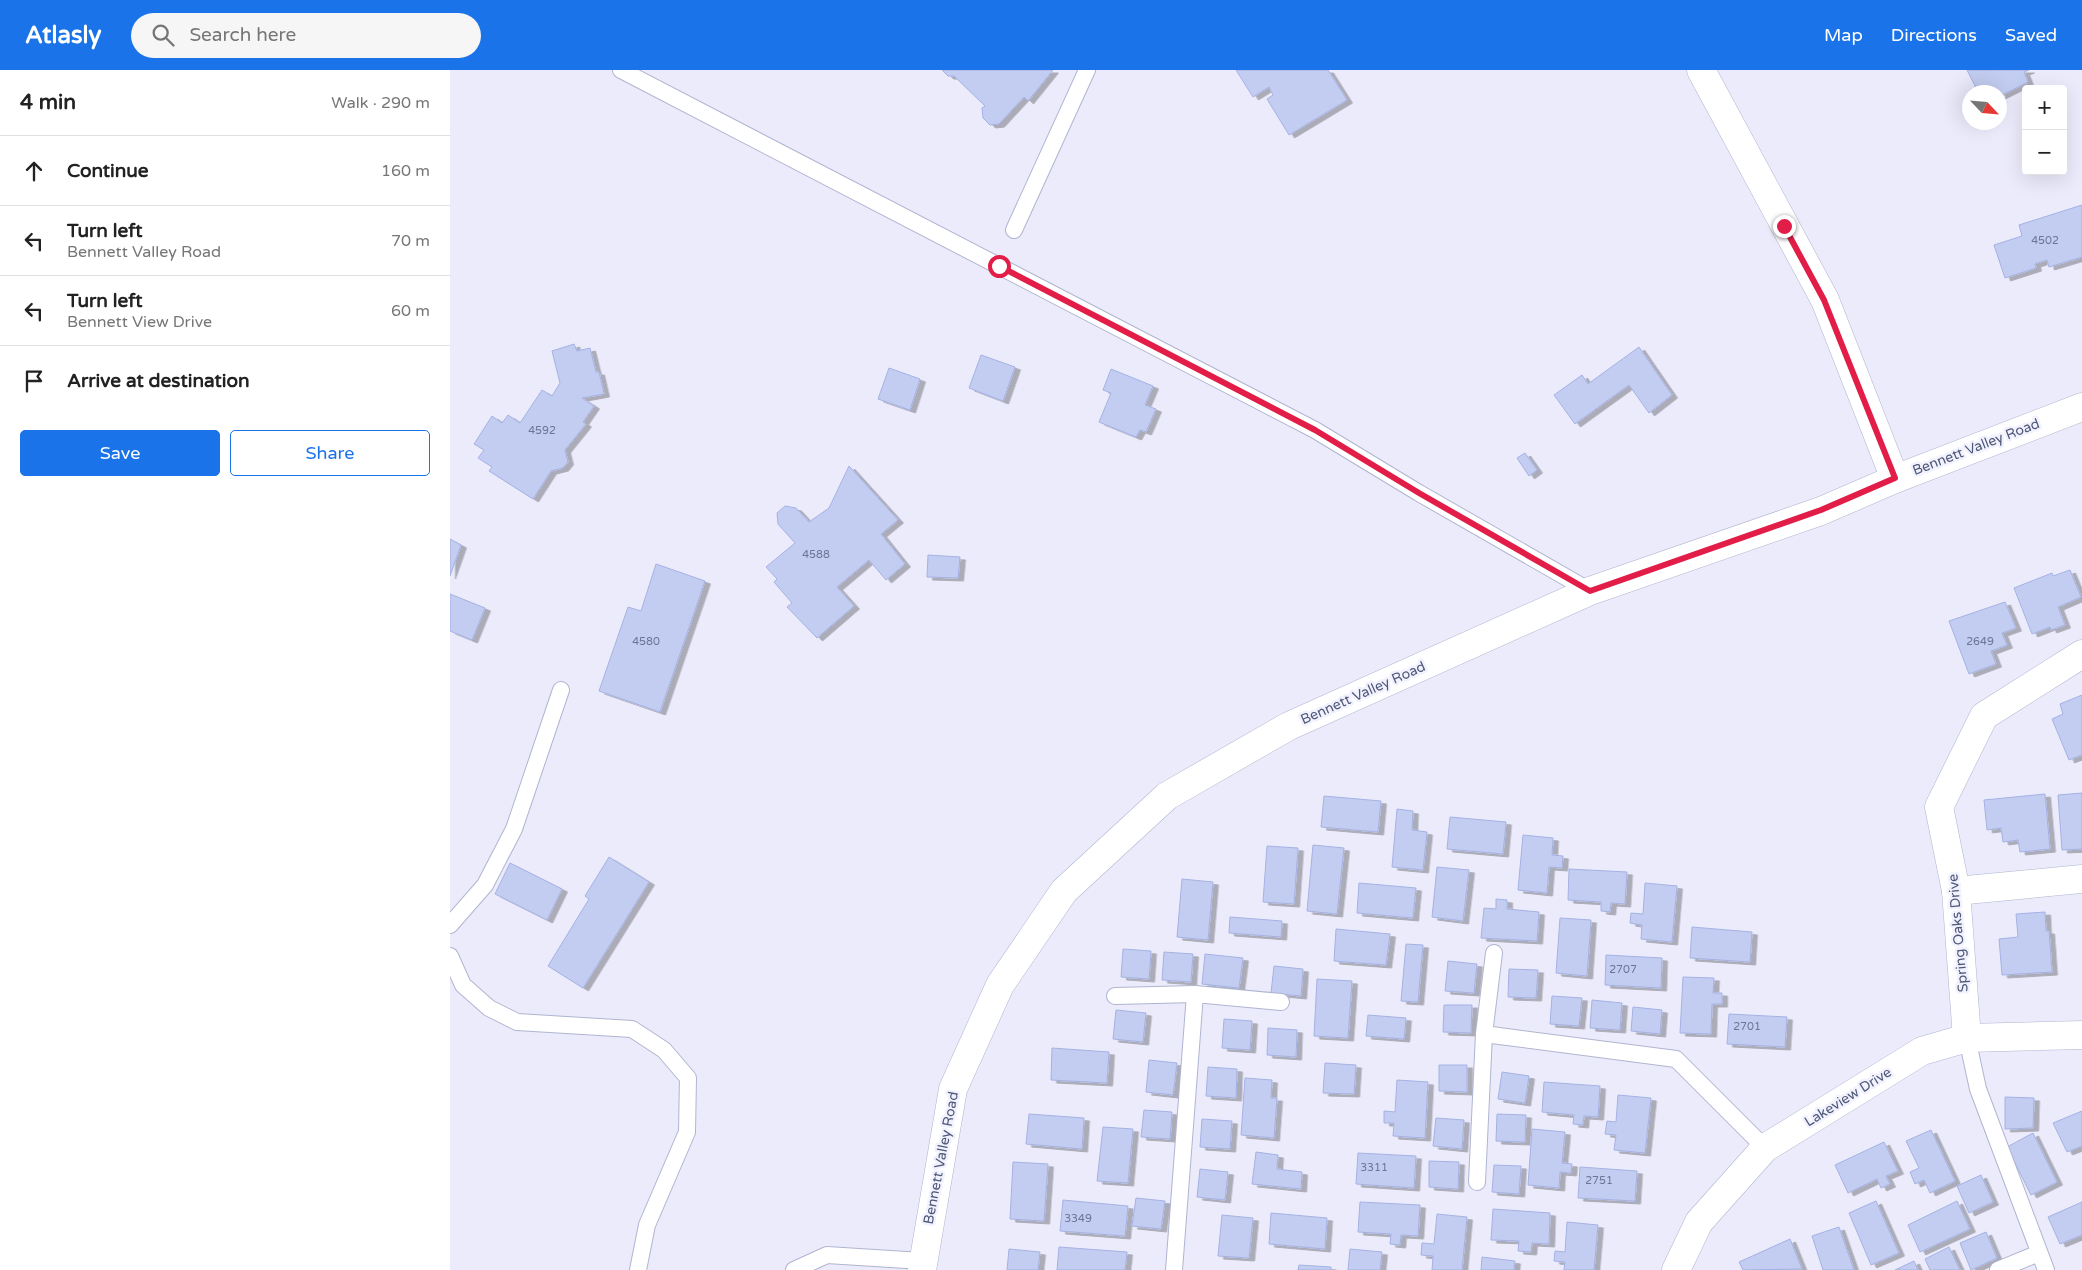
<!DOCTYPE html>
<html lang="en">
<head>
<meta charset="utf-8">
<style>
  body { margin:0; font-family:"Varela Round",sans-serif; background:#f6f6f6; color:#222 }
  .controls { position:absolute; right:15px; top:15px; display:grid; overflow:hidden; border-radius:5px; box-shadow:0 5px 20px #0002 }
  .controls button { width:45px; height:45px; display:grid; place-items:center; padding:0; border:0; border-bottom:1px solid #e0e0e0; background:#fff; color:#222; font:25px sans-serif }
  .compass { position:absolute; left:1512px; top:15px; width:45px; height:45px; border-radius:50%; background:#fff; box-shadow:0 5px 20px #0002; rotate:116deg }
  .stop { position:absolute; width:15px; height:15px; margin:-11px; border:4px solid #e11d48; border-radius:50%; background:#fff }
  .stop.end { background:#e11d48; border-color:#fff; box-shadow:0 1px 5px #0008 }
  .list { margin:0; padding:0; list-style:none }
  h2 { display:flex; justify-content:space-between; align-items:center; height:65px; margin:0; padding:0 20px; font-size:21px }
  h2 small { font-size:16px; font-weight:400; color:#767676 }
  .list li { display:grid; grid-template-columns:32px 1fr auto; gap:15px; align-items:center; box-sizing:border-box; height:70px; padding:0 20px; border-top:1px solid #e0e0e0 }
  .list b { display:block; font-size:19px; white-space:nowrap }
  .list p { margin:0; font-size:16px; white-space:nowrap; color:#767676 }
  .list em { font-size:16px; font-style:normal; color:#767676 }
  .actions { display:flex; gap:10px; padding:15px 20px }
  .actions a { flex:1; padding:11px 0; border:1px solid #1a73e8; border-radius:5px; text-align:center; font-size:18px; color:#1a73e8 }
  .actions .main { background:#1a73e8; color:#fff }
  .icon { flex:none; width:28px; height:28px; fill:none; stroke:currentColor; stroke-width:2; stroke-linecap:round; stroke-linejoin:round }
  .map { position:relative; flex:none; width:1632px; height:1200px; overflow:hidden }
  header { display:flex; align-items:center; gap:30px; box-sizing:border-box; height:70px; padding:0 25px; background:#1a73e8; color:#fff }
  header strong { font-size:24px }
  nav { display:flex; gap:28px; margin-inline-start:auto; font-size:18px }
  .search { width:350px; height:45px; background:#f6f6f6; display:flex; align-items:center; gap:12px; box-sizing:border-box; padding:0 18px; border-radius:28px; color:#767676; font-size:19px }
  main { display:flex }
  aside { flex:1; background:#fff }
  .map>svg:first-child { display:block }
  .building { fill:#c3cdf1; stroke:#a4b2e3; filter:url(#shadow) }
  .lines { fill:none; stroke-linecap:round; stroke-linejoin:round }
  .service-casing { stroke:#b0b5cf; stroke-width:18 }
  .minor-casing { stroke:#b0b5cf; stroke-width:29 }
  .tertiary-casing { stroke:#b0b5cf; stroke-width:29 }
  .service { stroke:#fff; stroke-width:16 }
  .minor { stroke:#fff; stroke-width:28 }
  .tertiary { stroke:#fff; stroke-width:28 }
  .route { stroke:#e11d48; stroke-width:6 }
  .labels { text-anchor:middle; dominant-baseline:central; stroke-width:5; stroke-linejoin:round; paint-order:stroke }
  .number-label { font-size:11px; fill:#6b7596 }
  .street-label { font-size:14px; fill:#4e5877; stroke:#f2f2ff }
</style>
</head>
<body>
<header>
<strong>Atlasly</strong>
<div class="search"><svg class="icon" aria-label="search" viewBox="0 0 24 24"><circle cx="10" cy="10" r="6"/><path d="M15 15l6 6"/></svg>Search here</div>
<nav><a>Map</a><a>Directions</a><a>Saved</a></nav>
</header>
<main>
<aside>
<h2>4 min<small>Walk · 290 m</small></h2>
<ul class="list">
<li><svg class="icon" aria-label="ahead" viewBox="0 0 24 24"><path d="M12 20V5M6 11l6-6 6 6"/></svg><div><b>Continue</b></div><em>160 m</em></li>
<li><svg class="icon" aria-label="left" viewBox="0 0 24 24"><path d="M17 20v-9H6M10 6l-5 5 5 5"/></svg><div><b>Turn left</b><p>Bennett Valley Road</p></div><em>70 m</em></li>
<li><svg class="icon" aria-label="left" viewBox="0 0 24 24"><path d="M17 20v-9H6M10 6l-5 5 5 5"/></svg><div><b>Turn left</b><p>Bennett View Drive</p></div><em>60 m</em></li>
<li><svg class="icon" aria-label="arrive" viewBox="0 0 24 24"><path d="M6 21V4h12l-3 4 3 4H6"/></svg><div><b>Arrive at destination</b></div></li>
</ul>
<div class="actions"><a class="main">Save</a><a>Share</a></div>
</aside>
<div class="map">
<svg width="1632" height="1200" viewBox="0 0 1632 1200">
  <defs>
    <filter id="shadow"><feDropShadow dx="5.5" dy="3" stdDeviation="0" flood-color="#0004"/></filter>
  </defs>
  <rect width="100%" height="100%" fill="#ebebfc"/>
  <g class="building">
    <path d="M 492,0 L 603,0 L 578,31 L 574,27 L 549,54 L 540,55 L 533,48 L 532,38 L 535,36 L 504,6 L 498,6 Z"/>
    <path d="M 786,0 L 878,0 L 897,30 L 839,65 L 817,29 L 823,25 L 819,17 L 803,27 Z"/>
    <path d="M 1517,0 L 1579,0 L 1574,2 L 1578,12 L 1550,26 L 1550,22 L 1528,22 Z"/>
    <path d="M 1632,135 L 1632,187 L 1599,197 L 1597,190 L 1585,194 L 1586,198 L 1555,208 L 1544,175 L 1572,166 L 1569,155 Z"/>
    <path d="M 124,274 L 127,281 L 140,278 L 146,302 L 149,302 L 154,324 L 132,328 L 144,336 L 133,352 L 136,354 L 115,380 L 118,392 L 113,398 L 101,401 L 83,429 L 39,401 L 42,397 L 28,388 L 34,380 L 24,374 L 42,346 L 52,353 L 58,345 L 70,353 L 92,320 L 102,326 L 110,313 L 102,281 Z"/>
    <path d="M 1189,277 L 1222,325 L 1199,343 L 1179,315 L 1125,354 L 1104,325 L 1132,305 L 1138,314 Z"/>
    <path d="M 531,285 L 565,297 L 553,331 L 519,318 Z"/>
    <path d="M 439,298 L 470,309 L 460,340 L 428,329 Z"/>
    <path d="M 661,299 L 703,316 L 695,335 L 706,339 L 696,362 L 690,360 L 686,367 L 649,352 L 661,323 L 653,320 Z"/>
    <path d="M 1075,383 L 1087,400 L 1079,406 L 1067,388 Z"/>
    <path d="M 399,396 L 448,450 L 431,464 L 455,494 L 436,510 L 419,490 L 387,517 L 404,536 L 367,568 L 337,537 L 342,533 L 324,512 L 327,509 L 316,497 L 345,473 L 328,454 L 327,443 L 335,436 L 346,438 L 359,452 L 379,438 Z"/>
    <path d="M 0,469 L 11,475 L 0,506 Z"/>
    <path d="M 478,485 L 510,487 L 508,508 L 477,507 Z"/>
    <path d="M 206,494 L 255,511 L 210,642 L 149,621 L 178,537 L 191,541 Z"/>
    <path d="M 1620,500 L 1631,527 L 1608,537 L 1615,555 L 1601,560 L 1600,557 L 1582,564 L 1564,518 L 1602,503 L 1603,506 Z"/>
    <path d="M 0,524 L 35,538 L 22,570 L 0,561 Z"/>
    <path d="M 1555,532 L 1566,558 L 1552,563 L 1557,575 L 1541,581 L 1546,594 L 1519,604 L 1499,551 Z"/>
    <path d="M 1632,625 L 1632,685 L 1619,690 L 1602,649 L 1613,644 L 1610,634 Z"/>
    <path d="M 1632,723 L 1632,779 L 1612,780 L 1608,725 Z"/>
    <path d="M 1595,724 L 1600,779 L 1570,782 L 1568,770 L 1553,772 L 1551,758 L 1537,760 L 1534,730 Z"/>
    <path d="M 874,726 L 931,731 L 928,762 L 871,757 Z"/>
    <path d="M 947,739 L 963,741 L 962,760 L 977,762 L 973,800 L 942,797 Z"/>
    <path d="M 1000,747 L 1056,752 L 1053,784 L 997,779 Z"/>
    <path d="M 1073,765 L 1103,768 L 1102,785 L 1113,786 L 1112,798 L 1099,797 L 1097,823 L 1068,820 Z"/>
    <path d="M 863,775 L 894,778 L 887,844 L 857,841 Z"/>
    <path d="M 817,776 L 848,778 L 844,834 L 813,832 Z"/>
    <path d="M 159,787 L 199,812 L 133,918 L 98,896 L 139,829 L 135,826 Z"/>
    <path d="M 60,793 L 112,819 L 97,850 L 45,824 Z"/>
    <path d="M 987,797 L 1019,800 L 1013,851 L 982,847 Z"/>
    <path d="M 1119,799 L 1177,802 L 1175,834 L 1161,833 L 1160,842 L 1151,841 L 1151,832 L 1118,830 Z"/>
    <path d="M 732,809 L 763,812 L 758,870 L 727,867 Z"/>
    <path d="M 909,813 L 966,818 L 963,848 L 907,843 Z"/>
    <path d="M 1195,813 L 1227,816 L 1222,872 L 1191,869 L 1192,855 L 1180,853 L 1181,843 L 1193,844 Z"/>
    <path d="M 1046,829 L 1057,830 L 1057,839 L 1089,842 L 1087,871 L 1031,868 L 1034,838 L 1046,839 Z"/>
    <path d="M 1595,842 L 1596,861 L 1599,861 L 1602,902 L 1552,905 L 1549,869 L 1568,867 L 1566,844 Z"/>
    <path d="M 780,847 L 832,851 L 831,867 L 779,863 Z"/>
    <path d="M 1110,848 L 1141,850 L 1137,906 L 1106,903 Z"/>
    <path d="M 1242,857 L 1302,862 L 1300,892 L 1240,888 Z"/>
    <path d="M 886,859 L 940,864 L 936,895 L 884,891 Z"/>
    <path d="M 956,874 L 973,875 L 968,932 L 951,931 Z"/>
    <path d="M 673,879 L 701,881 L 699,909 L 671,907 Z"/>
    <path d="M 714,882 L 743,884 L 741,912 L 712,910 Z"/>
    <path d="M 755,884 L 793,888 L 789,918 L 752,914 Z"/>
    <path d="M 1156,885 L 1212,888 L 1211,918 L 1155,915 Z"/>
    <path d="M 998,891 L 1027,894 L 1024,923 L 995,921 Z"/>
    <path d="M 824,896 L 853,899 L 851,926 L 821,923 Z"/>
    <path d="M 1059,899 L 1088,900 L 1086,928 L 1058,927 Z"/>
    <path d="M 1233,907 L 1264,908 L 1263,923 L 1272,923 L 1272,934 L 1262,934 L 1261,964 L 1230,963 Z"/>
    <path d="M 867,909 L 902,911 L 898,968 L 864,966 Z"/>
    <path d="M 1102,926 L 1132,928 L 1129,956 L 1100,954 Z"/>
    <path d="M 1142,930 L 1172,933 L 1170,960 L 1140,958 Z"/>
    <path d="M 994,935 L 1022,935 L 1021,963 L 993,962 Z"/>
    <path d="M 1183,937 L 1212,940 L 1210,964 L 1181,961 Z"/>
    <path d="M 666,940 L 696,943 L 693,972 L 663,969 Z"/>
    <path d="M 1279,944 L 1337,947 L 1335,977 L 1277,974 Z"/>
    <path d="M 918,945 L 956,948 L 954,969 L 916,966 Z"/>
    <path d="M 774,949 L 802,951 L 800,980 L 772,978 Z"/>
    <path d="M 818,958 L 847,960 L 846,987 L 817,985 Z"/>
    <path d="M 602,978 L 659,982 L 657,1013 L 601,1010 Z"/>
    <path d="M 699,990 L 727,993 L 723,1025 L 696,1022 Z"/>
    <path d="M 875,993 L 906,995 L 904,1024 L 873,1023 Z"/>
    <path d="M 989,995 L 1017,995 L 1017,1022 L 989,1021 Z"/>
    <path d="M 758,997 L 787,999 L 786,1028 L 756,1026 Z"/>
    <path d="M 1052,1002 L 1079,1006 L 1075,1033 L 1048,1029 Z"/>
    <path d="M 795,1008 L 822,1010 L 821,1028 L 827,1028 L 824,1068 L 791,1065 Z"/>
    <path d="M 947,1010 L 978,1012 L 975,1068 L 943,1066 L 944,1053 L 934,1053 L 934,1041 L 945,1042 Z"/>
    <path d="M 1094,1012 L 1150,1016 L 1148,1047 L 1134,1046 L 1133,1055 L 1123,1054 L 1124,1045 L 1092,1042 Z"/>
    <path d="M 1168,1025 L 1201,1028 L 1195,1083 L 1164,1080 L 1166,1065 L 1155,1064 L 1157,1051 L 1166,1052 Z"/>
    <path d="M 1555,1027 L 1584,1028 L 1583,1058 L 1555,1059 Z"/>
    <path d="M 694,1040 L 722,1042 L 720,1069 L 691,1067 Z"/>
    <path d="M 1632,1041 L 1632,1076 L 1617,1082 L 1603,1053 Z"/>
    <path d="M 579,1044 L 634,1048 L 632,1079 L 576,1074 Z"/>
    <path d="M 1047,1044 L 1076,1045 L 1075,1072 L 1046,1071 Z"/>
    <path d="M 986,1048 L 1014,1050 L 1012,1079 L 983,1076 Z"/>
    <path d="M 752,1049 L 782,1051 L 780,1079 L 750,1077 Z"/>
    <path d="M 653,1057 L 683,1059 L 678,1113 L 647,1111 Z"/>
    <path d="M 1082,1059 L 1115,1062 L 1112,1093 L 1122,1094 L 1121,1103 L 1110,1102 L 1109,1118 L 1078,1115 Z"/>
    <path d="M 1481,1060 L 1505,1111 L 1480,1123 L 1474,1110 L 1465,1114 L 1460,1102 L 1469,1098 L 1456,1071 Z"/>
    <path d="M 1583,1063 L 1607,1112 L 1581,1125 L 1557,1077 Z"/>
    <path d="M 1434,1072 L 1448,1101 L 1436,1106 L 1440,1114 L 1431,1118 L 1427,1109 L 1398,1123 L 1385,1095 Z"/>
    <path d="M 806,1082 L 828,1085 L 827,1099 L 852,1102 L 851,1119 L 802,1114 Z"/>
    <path d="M 908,1083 L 966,1086 L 964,1118 L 906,1114 Z"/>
    <path d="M 979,1091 L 1009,1092 L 1008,1119 L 979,1117 Z"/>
    <path d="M 563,1092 L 598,1094 L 594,1151 L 560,1149 Z"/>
    <path d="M 1044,1095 L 1071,1096 L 1069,1124 L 1042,1122 Z"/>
    <path d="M 1130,1097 L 1187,1101 L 1185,1131 L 1128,1128 Z"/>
    <path d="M 750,1099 L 778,1102 L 775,1130 L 747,1127 Z"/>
    <path d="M 1531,1105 L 1543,1132 L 1519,1143 L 1507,1116 Z"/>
    <path d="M 686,1128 L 715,1131 L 711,1159 L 682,1156 Z"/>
    <path d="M 613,1130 L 678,1136 L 675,1166 L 610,1161 Z"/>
    <path d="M 1426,1131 L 1449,1183 L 1421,1195 L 1399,1143 Z"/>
    <path d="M 1507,1131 L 1520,1159 L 1470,1182 L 1458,1155 Z"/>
    <path d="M 910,1132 L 970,1135 L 968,1166 L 951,1165 L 950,1175 L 940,1174 L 941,1164 L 908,1162 Z"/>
    <path d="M 1632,1132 L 1632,1165 L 1610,1174 L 1598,1147 Z"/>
    <path d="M 1043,1139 L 1100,1143 L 1099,1174 L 1082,1173 L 1081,1182 L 1068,1181 L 1069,1171 L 1041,1170 Z"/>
    <path d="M 821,1143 L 877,1148 L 875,1179 L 819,1174 Z"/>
    <path d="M 987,1144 L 1017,1147 L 1012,1200 L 982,1200 L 983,1186 L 971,1185 L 972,1173 L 984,1174 Z"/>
    <path d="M 772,1145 L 803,1148 L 799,1188 L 768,1186 Z"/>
    <path d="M 1117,1152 L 1148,1155 L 1144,1200 L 1114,1200 L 1115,1192 L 1104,1191 L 1105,1181 L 1115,1182 Z"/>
    <path d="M 1389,1157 L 1404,1200 L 1373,1200 L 1362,1166 Z"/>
    <path d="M 1536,1162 L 1547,1188 L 1521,1200 L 1510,1173 Z"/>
    <path d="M 1340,1169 L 1352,1199 L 1293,1200 L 1289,1192 Z"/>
    <path d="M 609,1177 L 677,1182 L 675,1200 L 607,1200 Z"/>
    <path d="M 1499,1177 L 1510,1200 L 1480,1200 L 1475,1189 Z"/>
    <path d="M 559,1179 L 590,1182 L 588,1200 L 557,1200 Z"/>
    <path d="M 900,1179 L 932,1182 L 930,1200 L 898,1200 Z"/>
    <path d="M 1032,1187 L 1065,1191 L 1064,1200 L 1031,1200 Z"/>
    <path d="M 1464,1191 L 1468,1200 L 1445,1200 Z"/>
    <path d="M 849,1195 L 881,1197 L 881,1200 L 848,1200 Z"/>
  </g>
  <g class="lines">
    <defs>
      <g id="service">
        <path d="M 171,0 L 865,360 L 969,423 L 1140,521"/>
        <path d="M 564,160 L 637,0"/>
        <path d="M 0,855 L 35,815 L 64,759 L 111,620"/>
        <path d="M 1044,883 L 1034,964 L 1226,989 L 1315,1078"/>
        <path d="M 0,886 L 13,915 L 39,938 L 67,952 L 182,959 L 214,980 L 238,1008 L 237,1062 L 197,1155 L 188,1200"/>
        <path d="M 665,926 L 745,924"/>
        <path d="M 1517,968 L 1528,1019 L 1596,1200"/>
        <path d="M 1027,1112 L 1034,964"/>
        <path d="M 344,1200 L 377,1185 L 472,1191"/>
        <path d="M 724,1200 L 745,924 L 831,932"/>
        <path d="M 1548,1200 L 1589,1183"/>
      </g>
      <g id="minor">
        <path d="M 1251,0 L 1375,230 L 1445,409"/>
        <path d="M 1506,821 L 1632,809"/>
        <path d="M 1517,968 L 1506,821 L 1489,737 L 1534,646 L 1632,584"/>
        <path d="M 1226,1200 L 1249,1152 L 1315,1078 L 1472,981 L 1517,968 L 1632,965"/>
      </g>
      <path id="tertiary" d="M 472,1200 L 503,1019 L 550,915 L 614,821 L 717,726 L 839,656 L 1140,521 L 1371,441 L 1445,409 L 1632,337"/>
    </defs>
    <use href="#service" class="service-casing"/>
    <use href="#minor" class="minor-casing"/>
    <use href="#tertiary" class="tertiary-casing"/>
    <use href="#service" class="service"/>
    <use href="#minor" class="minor"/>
    <use href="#tertiary" class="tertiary"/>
  </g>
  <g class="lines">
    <path class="route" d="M 549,196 L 865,360 L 969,423 L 1140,521 L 1371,440 L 1445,408 L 1374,230 L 1334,156"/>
  </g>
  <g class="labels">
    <g class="number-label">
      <text x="1595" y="170">4502</text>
      <text x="92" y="360">4592</text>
      <text x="366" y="484">4588</text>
      <text x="196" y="571">4580</text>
      <text x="1530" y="571">2649</text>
      <text x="1173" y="899">2707</text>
      <text x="1297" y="956">2701</text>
      <text x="924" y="1097">3311</text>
      <text x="1149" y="1110">2751</text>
      <text x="628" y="1148">3349</text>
    </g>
    <g class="street-label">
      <text transform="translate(1526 377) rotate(-21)">Bennett Valley Road</text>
      <text transform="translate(913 623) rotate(-24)">Bennett Valley Road</text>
      <text transform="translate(1508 863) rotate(-95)">Spring Oaks Drive</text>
      <text transform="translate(1398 1027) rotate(-32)">Lakeview Drive</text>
      <text transform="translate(491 1088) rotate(-79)">Bennett Valley Road</text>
    </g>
  </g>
</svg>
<div class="controls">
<button>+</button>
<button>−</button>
</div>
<svg class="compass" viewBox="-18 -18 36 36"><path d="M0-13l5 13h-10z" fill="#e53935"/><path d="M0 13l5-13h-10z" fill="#767676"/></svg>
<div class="stop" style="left:549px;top:196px"></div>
<div class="stop end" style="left:1334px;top:156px"></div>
</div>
</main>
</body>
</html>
